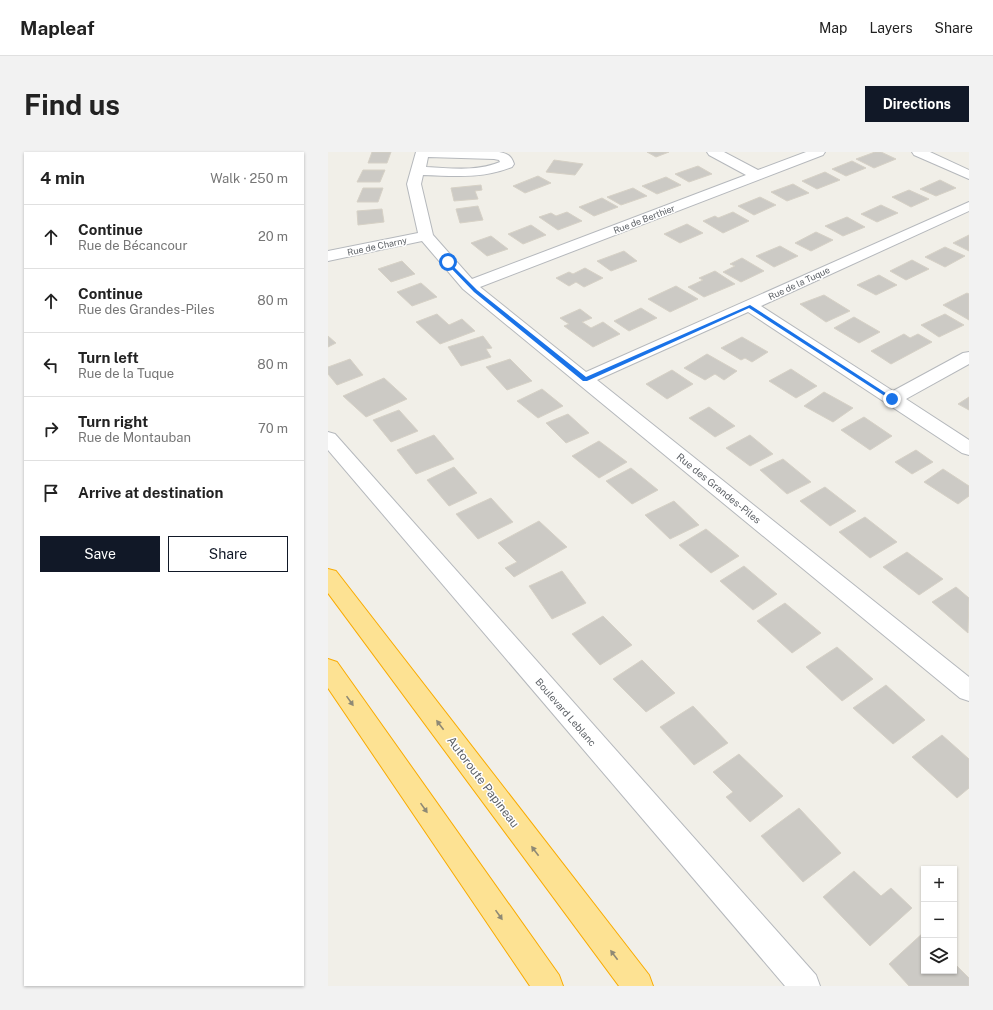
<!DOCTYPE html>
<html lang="en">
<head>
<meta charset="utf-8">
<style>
  body { margin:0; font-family:"Public Sans",sans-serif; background:#f2f2f2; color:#222 }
  .controls { position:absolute; right:12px; bottom:12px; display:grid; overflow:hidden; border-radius:0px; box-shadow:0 1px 3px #0004 }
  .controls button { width:36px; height:36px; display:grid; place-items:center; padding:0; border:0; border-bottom:1px solid #e0e0e0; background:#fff; color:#222; font:20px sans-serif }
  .stop { position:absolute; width:12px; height:12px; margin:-9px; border:3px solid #1a73e8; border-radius:50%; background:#fff }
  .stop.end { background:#1a73e8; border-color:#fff; box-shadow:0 1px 4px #0008 }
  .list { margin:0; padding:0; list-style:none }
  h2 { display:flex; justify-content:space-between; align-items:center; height:52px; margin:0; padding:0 16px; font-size:17px }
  h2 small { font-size:13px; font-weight:400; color:#767676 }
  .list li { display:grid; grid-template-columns:26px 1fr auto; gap:12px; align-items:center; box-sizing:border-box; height:64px; padding:0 16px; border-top:1px solid #e0e0e0 }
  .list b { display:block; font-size:15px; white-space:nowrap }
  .list p { margin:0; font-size:13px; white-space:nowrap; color:#767676 }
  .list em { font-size:13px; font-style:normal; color:#767676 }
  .actions { display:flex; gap:8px; padding:12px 16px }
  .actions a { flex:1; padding:9px 0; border:1px solid #111827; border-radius:0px; text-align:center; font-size:14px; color:#111827 }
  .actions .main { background:#111827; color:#fff }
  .icon { flex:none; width:22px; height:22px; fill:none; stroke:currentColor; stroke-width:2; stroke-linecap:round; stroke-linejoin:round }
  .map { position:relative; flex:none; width:641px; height:834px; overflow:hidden; border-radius:0px }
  header { display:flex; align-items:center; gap:24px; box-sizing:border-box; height:56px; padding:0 20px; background:#fff; border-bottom:1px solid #e0e0e0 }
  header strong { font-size:19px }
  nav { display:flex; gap:22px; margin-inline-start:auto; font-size:14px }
  .intro { display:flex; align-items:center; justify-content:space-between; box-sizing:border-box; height:96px; padding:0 24px }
  h1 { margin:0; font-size:28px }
  .button { padding:10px 18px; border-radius:0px; background:#111827; color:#fff; font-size:14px; font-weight:700 }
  main { display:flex; gap:24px; padding:0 24px }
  aside { flex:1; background:#fff; border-radius:0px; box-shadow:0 1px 3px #0004 }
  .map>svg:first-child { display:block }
  .building { fill:#cccac5; stroke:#d6d1c6 }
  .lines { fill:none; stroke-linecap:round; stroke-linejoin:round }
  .minor-casing { stroke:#b5b8bc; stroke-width:2 }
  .motorway-casing { stroke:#f9ab00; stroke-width:2 }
  .minor { fill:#fff; fill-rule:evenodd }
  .motorway { fill:#fde293; fill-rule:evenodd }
  .oneway { fill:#8e8975 }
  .route { fill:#1a73e8 }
  .labels { text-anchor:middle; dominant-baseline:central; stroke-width:3; stroke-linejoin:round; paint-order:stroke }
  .far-street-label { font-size:9px; fill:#5f6368; stroke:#fff }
  .street-label { font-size:10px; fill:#5f6368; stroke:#fff }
  .near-street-label { font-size:12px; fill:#5f6368; stroke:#fff }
</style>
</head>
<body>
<header>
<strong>Mapleaf</strong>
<nav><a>Map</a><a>Layers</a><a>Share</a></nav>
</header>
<div class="intro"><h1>Find us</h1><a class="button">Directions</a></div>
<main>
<aside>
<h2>4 min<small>Walk · 250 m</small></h2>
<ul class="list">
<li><svg class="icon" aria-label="ahead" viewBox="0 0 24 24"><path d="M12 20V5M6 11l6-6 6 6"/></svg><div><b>Continue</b><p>Rue de Bécancour</p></div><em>20 m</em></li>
<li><svg class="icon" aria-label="ahead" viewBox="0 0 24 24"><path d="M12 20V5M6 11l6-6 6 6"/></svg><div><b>Continue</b><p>Rue des Grandes-Piles</p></div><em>80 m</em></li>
<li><svg class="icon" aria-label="left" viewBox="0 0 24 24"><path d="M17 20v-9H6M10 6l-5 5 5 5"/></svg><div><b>Turn left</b><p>Rue de la Tuque</p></div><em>80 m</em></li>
<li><svg class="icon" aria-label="right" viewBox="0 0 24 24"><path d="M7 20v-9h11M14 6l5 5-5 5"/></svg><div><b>Turn right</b><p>Rue de Montauban</p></div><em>70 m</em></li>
<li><svg class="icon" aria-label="arrive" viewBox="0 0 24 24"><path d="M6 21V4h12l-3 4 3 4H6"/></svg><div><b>Arrive at destination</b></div></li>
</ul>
<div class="actions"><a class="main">Save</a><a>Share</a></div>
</aside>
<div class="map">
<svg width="641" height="834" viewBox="0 0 641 834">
  <rect width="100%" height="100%" fill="#f1efe8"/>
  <g class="building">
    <path d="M 44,0 L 63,0 L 59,11 L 40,11 Z"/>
    <path d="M 319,0 L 341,0 L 328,5 Z"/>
    <path d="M 547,0 L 553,0 L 568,7 L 546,16 L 528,7 Z"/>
    <path d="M 226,8 L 255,12 L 247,23 L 218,20 Z"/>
    <path d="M 524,9 L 538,16 L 518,24 L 504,17 Z"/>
    <path d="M 370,14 L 384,22 L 361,30 L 347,22 Z"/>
    <path d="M 35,18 L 57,18 L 52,30 L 29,30 Z"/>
    <path d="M 497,20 L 512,28 L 489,37 L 474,29 Z"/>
    <path d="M 210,24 L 223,31 L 197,41 L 185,34 Z"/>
    <path d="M 338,25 L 353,33 L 329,42 L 314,34 Z"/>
    <path d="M 612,28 L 628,36 L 608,44 L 592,37 Z"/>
    <path d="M 465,32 L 481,41 L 459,49 L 443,40 Z"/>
    <path d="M 153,33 L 154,38 L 147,39 L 150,47 L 126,49 L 123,36 Z"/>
    <path d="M 35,36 L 55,36 L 50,50 L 29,50 Z"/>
    <path d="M 305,36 L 319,44 L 293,53 L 279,45 Z"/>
    <path d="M 581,38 L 601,47 L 583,55 L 564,45 Z"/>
    <path d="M 432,45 L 448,53 L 426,63 L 410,54 Z"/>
    <path d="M 274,46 L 290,55 L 266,64 L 251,55 Z"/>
    <path d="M 553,53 L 570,61 L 549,70 L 533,62 Z"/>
    <path d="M 150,54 L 155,68 L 132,71 L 128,57 Z"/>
    <path d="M 54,57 L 56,70 L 30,73 L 29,59 Z"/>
    <path d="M 239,60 L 254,69 L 230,78 L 211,65 L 223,61 L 228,64 Z"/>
    <path d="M 405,60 L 421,69 L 395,81 L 375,69 L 387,64 L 390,66 Z"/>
    <path d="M 519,65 L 537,75 L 515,84 L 497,74 Z"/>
    <path d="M 359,72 L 375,81 L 352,91 L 336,82 Z"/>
    <path d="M 203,73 L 218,83 L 195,92 L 180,82 Z"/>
    <path d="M 488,80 L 505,88 L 483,99 L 467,91 Z"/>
    <path d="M 641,83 L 641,99 L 625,91 Z"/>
    <path d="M 163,84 L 180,97 L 159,104 L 143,91 Z"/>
    <path d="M 452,94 L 470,104 L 446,115 L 428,104 Z"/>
    <path d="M 617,95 L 637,104 L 617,115 L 597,105 Z"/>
    <path d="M 296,99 L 309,109 L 283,119 L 269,109 Z"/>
    <path d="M 414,106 L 436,119 L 413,130 L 395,120 L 407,114 L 402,112 Z"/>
    <path d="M 584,108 L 601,117 L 578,128 L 562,119 Z"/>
    <path d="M 74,109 L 87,122 L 63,130 L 50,117 Z"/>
    <path d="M 257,116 L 275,126 L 256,135 L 248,130 L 241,134 L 228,126 L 241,120 L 245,122 Z"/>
    <path d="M 387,119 L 407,132 L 376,145 L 360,135 L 375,128 L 371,126 Z"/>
    <path d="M 551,123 L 569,133 L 548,143 L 529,133 Z"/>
    <path d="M 93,131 L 109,145 L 84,154 L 69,140 Z"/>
    <path d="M 348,134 L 370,147 L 342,160 L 320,147 Z"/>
    <path d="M 639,141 L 641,142 L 641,168 L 615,153 Z"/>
    <path d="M 496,143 L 522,159 L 498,170 L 472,152 Z"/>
    <path d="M 313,156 L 329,166 L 301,179 L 286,169 Z"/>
    <path d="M 252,157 L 264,166 L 254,170 L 263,176 L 275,170 L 292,182 L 265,195 L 236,174 L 241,172 L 232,166 Z"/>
    <path d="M 109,162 L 121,173 L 134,167 L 147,179 L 112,192 L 88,170 Z"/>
    <path d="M 617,162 L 636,173 L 611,185 L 593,173 Z"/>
    <path d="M 526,165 L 552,180 L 531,191 L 506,176 Z"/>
    <path d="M 576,182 L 582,186 L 590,182 L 604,190 L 563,212 L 543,199 Z"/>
    <path d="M 0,184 L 8,191 L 0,195 Z"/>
    <path d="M 155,184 L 164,196 L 158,197 L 163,205 L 133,214 L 120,195 Z"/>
    <path d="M 414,185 L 440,200 L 424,210 L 417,206 L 413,208 L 393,196 Z"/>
    <path d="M 379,202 L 409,219 L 396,228 L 387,222 L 377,228 L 356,216 Z"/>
    <path d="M 22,207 L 35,223 L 9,233 L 0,222 L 0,215 Z"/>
    <path d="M 182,207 L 204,229 L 179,238 L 158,215 Z"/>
    <path d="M 463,217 L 489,234 L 468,246 L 441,229 Z"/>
    <path d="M 344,218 L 365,232 L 339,247 L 318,232 Z"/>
    <path d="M 56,226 L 79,247 L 38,265 L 15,244 Z"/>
    <path d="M 214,237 L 235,254 L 210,266 L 189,249 Z"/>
    <path d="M 496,240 L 525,256 L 505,270 L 476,254 Z"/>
    <path d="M 641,245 L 641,258 L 630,252 Z"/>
    <path d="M 381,255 L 407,274 L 387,285 L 361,266 Z"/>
    <path d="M 71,258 L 90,279 L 63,290 L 45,268 Z"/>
    <path d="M 240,262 L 261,281 L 238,291 L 218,271 Z"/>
    <path d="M 536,265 L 564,284 L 542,298 L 513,278 Z"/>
    <path d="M 106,283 L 126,307 L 88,322 L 69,298 Z"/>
    <path d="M 422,283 L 445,302 L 422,314 L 398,296 Z"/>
    <path d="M 271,289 L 299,310 L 271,326 L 244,304 Z"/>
    <path d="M 588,298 L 605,310 L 584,322 L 567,310 Z"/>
    <path d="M 455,307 L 483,330 L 459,342 L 432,318 Z"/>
    <path d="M 126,315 L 149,341 L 121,354 L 99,328 Z"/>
    <path d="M 303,316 L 330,338 L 304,352 L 278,329 Z"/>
    <path d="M 615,317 L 641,334 L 641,344 L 630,352 L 596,330 Z"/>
    <path d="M 497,335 L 528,359 L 502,374 L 472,349 Z"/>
    <path d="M 163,346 L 185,370 L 150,387 L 128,362 Z"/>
    <path d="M 346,349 L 371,373 L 342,387 L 317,363 Z"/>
    <path d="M 537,365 L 569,390 L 542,406 L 511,380 Z"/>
    <path d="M 211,369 L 239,395 L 186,425 L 177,416 L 189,410 L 170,391 Z"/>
    <path d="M 378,377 L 411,404 L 383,421 L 351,393 Z"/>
    <path d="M 579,400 L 615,427 L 591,443 L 555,415 Z"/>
    <path d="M 416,414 L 449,442 L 425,458 L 392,429 Z"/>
    <path d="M 234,419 L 258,451 L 224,467 L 201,434 Z"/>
    <path d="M 628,435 L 641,446 L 640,481 L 604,450 Z"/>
    <path d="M 457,451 L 493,481 L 464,501 L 429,469 Z"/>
    <path d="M 275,464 L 304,493 L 272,513 L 244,482 Z"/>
    <path d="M 509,495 L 545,527 L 514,549 L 478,515 Z"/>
    <path d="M 314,508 L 347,541 L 318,560 L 285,527 Z"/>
    <path d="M 558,533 L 597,568 L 565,592 L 525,556 Z"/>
    <path d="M 365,554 L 400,591 L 366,613 L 332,575 Z"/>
    <path d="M 614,583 L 641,607 L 641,636 L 629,646 L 584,605 Z"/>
    <path d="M 411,602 L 455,644 L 422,670 L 398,645 L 405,640 L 385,620 Z"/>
    <path d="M 471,656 L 513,701 L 475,730 L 433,684 Z"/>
    <path d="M 526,719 L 553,744 L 563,736 L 584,756 L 542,794 L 495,745 Z"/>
    <path d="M 596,780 L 596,819 L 626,819 L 626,811 L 641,826 L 641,834 L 581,834 L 561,812 Z"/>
  </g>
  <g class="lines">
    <defs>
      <g id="minor">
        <path d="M 88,0 L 171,0 C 180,2 183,3 186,12 L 184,15 C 155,27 126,24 95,23 L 93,32 L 105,83 L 144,127 L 418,23 L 381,3 L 379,0 L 396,0 L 430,18 L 478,0 L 497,0 L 495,3 L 152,135 L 258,220 L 641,50 L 641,59 L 433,154 L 565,239 L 635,201 L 641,200 L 641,212 L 578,247 L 641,288 L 641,303 L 634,301 L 420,160 L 269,228 L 641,525 L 641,549 L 632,546 L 135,137 L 94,89 L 0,109 L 0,99 L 90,81 L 79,32 ZM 100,5 L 166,7 L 171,8 L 172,10 C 148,20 122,16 98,15 Z"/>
        <path d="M 584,0 L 602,0 L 641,18 L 641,27 L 586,3 Z"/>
        <path d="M 0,280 L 7,282 L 488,823 L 492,834 L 457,834 L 0,298 Z"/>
      </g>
      <g id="motorway">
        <path d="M 0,417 L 8,419 L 321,823 L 325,834 L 291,834 L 0,441 Z"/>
        <path d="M 0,507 L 9,510 L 231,823 L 235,834 L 202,834 L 0,536 Z"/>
      </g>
    </defs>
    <use href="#minor" class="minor-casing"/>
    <use href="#motorway" class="motorway-casing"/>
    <use href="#minor" class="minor"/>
    <use href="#motorway" class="motorway"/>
  </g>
  <defs><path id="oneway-solid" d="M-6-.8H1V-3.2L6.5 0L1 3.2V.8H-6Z"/></defs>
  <g class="oneway">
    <use href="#oneway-solid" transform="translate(22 549) rotate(55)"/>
    <use href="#oneway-solid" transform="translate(112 573) rotate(-127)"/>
    <use href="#oneway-solid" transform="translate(96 656) rotate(55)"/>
    <use href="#oneway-solid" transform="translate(207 699) rotate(-127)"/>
    <use href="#oneway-solid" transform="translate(171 763) rotate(55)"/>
    <use href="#oneway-solid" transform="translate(286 803) rotate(-127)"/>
  </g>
  <path class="route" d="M 120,109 L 149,138 L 258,225 L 422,153 L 567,247 L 563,248 L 421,156 L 259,229 L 255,229 L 146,140 L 118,111 Z"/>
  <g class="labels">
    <g class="far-street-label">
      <text transform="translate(316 67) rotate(-21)">Rue de Berthier</text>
      <text transform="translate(49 94) rotate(-12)">Rue de Charny</text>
      <text transform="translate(471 131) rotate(-25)">Rue de la Tuque</text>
    </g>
    <g class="street-label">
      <text transform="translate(391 336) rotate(39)">Rue des Grandes-Piles</text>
      <text transform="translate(238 560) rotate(49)">Boulevard Leblanc</text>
    </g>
    <g class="near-street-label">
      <text transform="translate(155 630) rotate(53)">Autoroute Papineau</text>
    </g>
  </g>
</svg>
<div class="controls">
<button>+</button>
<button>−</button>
<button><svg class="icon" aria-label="layers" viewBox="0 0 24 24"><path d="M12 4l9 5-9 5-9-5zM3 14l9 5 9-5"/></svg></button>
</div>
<div class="stop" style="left:120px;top:110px"></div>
<div class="stop end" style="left:564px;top:247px"></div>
</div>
</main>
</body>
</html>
